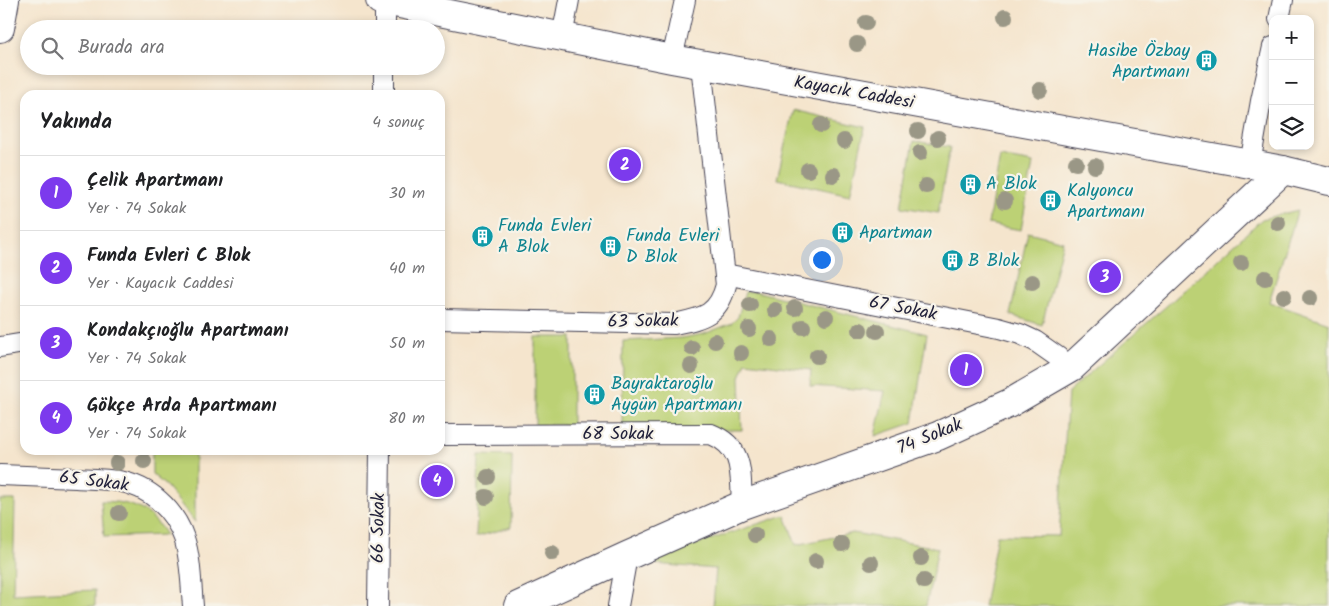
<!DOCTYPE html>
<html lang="tr">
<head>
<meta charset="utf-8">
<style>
  body { margin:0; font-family:Kalam,sans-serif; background:#f6f6f6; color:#202124 }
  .controls { position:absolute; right:15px; top:15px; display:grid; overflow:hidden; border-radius:10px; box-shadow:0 2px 8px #0003 }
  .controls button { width:45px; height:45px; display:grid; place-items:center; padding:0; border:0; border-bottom:1px solid #e0e0e0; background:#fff; color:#202124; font:25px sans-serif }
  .you { position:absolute; left:821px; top:259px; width:18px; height:18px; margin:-12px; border:4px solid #fff; border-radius:50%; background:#1a73e8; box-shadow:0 0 0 8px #1a73e833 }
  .badge { display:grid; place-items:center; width:32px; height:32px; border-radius:50%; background:#7c3aed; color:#fff; font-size:16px; font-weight:700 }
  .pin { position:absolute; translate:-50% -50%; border:2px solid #fff; box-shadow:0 1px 5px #0006 }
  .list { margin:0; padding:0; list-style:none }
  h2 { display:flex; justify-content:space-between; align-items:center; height:65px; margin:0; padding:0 20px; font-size:21px }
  h2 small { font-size:16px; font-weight:400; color:#757577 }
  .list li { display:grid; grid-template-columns:32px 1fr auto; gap:15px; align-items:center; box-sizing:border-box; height:75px; padding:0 20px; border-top:1px solid #e0e0e0 }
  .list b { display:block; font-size:19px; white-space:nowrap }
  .list p { margin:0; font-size:16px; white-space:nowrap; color:#757577 }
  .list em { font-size:16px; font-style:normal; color:#757577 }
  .icon { flex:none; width:28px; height:28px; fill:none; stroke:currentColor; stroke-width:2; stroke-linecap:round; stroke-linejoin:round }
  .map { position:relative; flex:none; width:1329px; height:606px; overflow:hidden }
  .search { position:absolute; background:#fff; box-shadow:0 2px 8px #0003; left:20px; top:20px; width:425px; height:55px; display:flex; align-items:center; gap:12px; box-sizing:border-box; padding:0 18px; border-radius:28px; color:#757577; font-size:19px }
  .panel { position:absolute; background:#fff; box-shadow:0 2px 8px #0003; left:20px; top:90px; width:425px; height:365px; border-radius:15px }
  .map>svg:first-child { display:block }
  .green { fill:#bcd174; stroke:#6f7a58 }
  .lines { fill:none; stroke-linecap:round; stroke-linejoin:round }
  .lane-casing { stroke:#423f51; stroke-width:22 }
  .street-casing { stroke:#423f51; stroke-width:30 }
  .secondary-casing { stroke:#423f51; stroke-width:30 }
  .lane { stroke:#fff; stroke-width:20 }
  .street { stroke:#fff; stroke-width:28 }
  .secondary { stroke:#fff; stroke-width:28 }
  .tree { fill:#9a9786 }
  .labels { text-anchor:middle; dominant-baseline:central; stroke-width:4.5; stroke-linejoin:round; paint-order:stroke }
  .culture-label { font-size:18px; fill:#0d838f; stroke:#f7f3e8; text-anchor:start }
  .street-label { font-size:18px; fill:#22223b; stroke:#f7f3e8 }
</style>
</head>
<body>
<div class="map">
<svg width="1329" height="606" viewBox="0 0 1329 606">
  <rect width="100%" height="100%" fill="#f7f3e8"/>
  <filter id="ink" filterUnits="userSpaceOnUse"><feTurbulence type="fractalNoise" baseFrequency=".02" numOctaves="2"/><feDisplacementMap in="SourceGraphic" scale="10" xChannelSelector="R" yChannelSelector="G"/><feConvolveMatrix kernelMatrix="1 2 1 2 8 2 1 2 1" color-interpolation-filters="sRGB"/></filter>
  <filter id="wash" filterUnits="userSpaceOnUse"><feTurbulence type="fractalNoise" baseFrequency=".0096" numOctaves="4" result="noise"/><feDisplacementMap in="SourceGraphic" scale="20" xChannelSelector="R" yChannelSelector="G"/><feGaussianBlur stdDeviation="1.12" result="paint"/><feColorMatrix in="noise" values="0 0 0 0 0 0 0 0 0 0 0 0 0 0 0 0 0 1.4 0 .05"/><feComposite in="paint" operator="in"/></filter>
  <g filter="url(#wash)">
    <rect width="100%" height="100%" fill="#f5e5cd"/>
    <g class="green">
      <path d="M 793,110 L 865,127 L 850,195 L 777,179 Z"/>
      <path d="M 914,141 L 950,147 L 938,213 L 902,207 Z"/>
      <path d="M 1000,157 L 1033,163 L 1021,230 L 988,224 Z"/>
      <path d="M 1298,210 L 1269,302 L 1329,323 L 1329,606 L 984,606 L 997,535 L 1059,536 L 1068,392 L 1180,294 L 1262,219 Z"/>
      <path d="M 1028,232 L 1063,241 L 1042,325 L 1010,315 Z"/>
      <path d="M 755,291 L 927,334 L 913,423 L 875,436 L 885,391 L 810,386 L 811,370 L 746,362 L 740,377 L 742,430 L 622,429 L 623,341 L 682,338 L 704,334 L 732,323 L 738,317 L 745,292 Z"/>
      <rect x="535" y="337" width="37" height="88"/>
      <path d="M 152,450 L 195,450 L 195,522 L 167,487 L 152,474 Z"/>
      <path d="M 479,455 L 512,456 L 511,527 L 476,537 Z"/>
      <path d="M 0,500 L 15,500 L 13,594 L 95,590 L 95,606 L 0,606 Z"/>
      <path d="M 101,501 C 132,502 149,508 166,535 L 104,537 Z"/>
      <path d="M 785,515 L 796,545 L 853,533 L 938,548 L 926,606 L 713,606 L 716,569 L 640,563 Z"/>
    </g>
  </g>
  <g filter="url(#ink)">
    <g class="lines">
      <defs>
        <g id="lane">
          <path d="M 1279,19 L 1283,0"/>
          <path d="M 385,29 L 385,1"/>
          <path d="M 562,37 L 569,0"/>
          <path d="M 672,59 L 685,0"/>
          <path d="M 384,95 L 384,66"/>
          <path d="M 1250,164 L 1261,101 L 1273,47"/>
          <path d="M 725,274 L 999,328 L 1020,334 L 1035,341 L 1072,367"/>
          <path d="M 440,319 L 674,324 C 702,318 718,316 726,285 L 701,65"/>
          <path d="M 0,347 L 25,343"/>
          <path d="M 440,435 L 711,434 C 745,448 740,474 742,505"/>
          <path d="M 0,475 C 25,476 51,477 76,478 C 90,479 104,479 118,481 C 149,486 174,509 184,538 C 191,559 191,584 193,606"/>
          <path d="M 378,606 L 380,450"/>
          <path d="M 618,606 L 627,556"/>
        </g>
        <g id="street">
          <path d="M 0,28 L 5,0"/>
          <path d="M 518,606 L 627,556 L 742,505 L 938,436 L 1010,403 L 1072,367 L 1283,170"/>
        </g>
        <path id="secondary" d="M 380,0 L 672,59 L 1283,170 L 1329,181"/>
      </defs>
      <use href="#lane" class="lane-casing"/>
      <use href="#street" class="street-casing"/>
      <use href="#secondary" class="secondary-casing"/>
      <use href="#lane" class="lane"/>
      <use href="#street" class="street"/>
      <use href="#secondary" class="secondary"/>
    </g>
    <g class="tree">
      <circle cx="1005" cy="17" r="8"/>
      <circle cx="866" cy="23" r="8"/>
      <circle cx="857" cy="44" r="8"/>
      <circle cx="1040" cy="90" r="8"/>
      <circle cx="821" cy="125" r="8"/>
      <circle cx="918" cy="131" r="8"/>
      <circle cx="938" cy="138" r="8"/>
      <circle cx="844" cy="141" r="8"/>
      <circle cx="920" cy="153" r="8"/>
      <circle cx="1076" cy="163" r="8"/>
      <circle cx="1095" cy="166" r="8"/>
      <circle cx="808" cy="170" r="8"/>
      <circle cx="833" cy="175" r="8"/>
      <circle cx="926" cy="186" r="8"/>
      <circle cx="1005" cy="201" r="8"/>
      <circle cx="1278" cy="223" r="8"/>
      <circle cx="1241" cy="263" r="8"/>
      <circle cx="1265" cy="278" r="8"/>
      <circle cx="1032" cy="282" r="8"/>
      <circle cx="1284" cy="296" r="8"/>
      <circle cx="1310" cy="298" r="8"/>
      <circle cx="750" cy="305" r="8"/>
      <circle cx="795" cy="308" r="8"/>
      <circle cx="775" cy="310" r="8"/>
      <circle cx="826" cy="317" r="8"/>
      <circle cx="803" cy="327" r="8"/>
      <circle cx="749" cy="329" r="8"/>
      <circle cx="860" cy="330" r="8"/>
      <circle cx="877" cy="331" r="8"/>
      <circle cx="771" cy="339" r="8"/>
      <circle cx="715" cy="341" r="8"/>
      <circle cx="692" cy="348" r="8"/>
      <circle cx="741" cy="353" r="8"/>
      <circle cx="817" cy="356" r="8"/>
      <circle cx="691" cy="366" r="8"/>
      <circle cx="144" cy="461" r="8"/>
      <circle cx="117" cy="463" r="8"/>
      <circle cx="488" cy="477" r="8"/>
      <circle cx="486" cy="497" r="8"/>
      <circle cx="119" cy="513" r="8"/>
      <circle cx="755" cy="535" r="8"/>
      <circle cx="842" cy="544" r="8"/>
      <circle cx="552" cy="553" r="8"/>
      <circle cx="921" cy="558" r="8"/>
      <circle cx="816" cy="561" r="8"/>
      <circle cx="871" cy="563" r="8"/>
      <circle cx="924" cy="581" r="8"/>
    </g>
  </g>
  <defs>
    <symbol id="building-disc" viewBox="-11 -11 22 22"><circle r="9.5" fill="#0f9aa8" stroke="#f7f3e8"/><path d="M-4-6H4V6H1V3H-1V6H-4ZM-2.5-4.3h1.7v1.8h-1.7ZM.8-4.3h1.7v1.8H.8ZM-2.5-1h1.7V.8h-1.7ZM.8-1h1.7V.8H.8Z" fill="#fff"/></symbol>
  </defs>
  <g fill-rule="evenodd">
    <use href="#building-disc" x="1194" y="48" width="25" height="25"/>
    <use href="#building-disc" x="958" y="172" width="25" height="25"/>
    <use href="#building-disc" x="1038" y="188" width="25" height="25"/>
    <use href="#building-disc" x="830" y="220" width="25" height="25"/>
    <use href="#building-disc" x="470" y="224" width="25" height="25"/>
    <use href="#building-disc" x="598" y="234" width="25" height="25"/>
    <use href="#building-disc" x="940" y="248" width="25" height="25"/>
    <use href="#building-disc" x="582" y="382" width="25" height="25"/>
  </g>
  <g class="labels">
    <g class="culture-label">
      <text x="1190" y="51" text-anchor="end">Hasibe Özbay<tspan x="1190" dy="21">Apartmanı</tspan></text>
      <text x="986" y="184">A Blok</text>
      <text x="1067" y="191">Kalyoncu<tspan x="1067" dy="21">Apartmanı</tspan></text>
      <text x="498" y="226">Funda Evleri<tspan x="498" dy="21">A Blok</tspan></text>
      <text x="859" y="233">Apartman</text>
      <text x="626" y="236">Funda Evleri<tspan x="626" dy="21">D Blok</tspan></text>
      <text x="968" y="261">B Blok</text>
      <text x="611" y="384">Bayraktaroğlu<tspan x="611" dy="21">Aygün Apartmanı</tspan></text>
    </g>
    <g class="street-label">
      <text transform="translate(854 93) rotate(10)">Kayacık Caddesi</text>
      <text transform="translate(903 309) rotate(11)">67 Sokak</text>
      <text transform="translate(643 322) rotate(-1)">63 Sokak</text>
      <text x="618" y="434">68 Sokak</text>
      <text transform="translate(930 437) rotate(-22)">74 Sokak</text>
      <text transform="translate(94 482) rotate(7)">65 Sokak</text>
      <text transform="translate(379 528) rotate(-89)">66 Sokak</text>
    </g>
  </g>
</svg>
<div class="controls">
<button>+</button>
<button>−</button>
<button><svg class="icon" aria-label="layers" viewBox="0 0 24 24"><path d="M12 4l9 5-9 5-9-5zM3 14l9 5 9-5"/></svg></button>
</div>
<div class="you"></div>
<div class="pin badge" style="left:966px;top:370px">1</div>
<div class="pin badge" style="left:625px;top:165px">2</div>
<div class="pin badge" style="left:1105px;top:277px">3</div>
<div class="pin badge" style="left:437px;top:481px">4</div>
<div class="search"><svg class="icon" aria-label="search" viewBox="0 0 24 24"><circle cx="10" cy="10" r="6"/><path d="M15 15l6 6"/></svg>Burada ara</div>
<section class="panel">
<h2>Yakında<small>4 sonuç</small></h2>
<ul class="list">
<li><span class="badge">1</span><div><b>Çelik Apartmanı</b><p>Yer · 74 Sokak</p></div><em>30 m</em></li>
<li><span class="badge">2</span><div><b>Funda Evleri C Blok</b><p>Yer · Kayacık Caddesi</p></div><em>40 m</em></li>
<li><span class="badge">3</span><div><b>Kondakçıoğlu Apartmanı</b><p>Yer · 74 Sokak</p></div><em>50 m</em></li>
<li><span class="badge">4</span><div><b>Gökçe Arda Apartmanı</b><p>Yer · 74 Sokak</p></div><em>80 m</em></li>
</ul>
</section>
</div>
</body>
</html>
